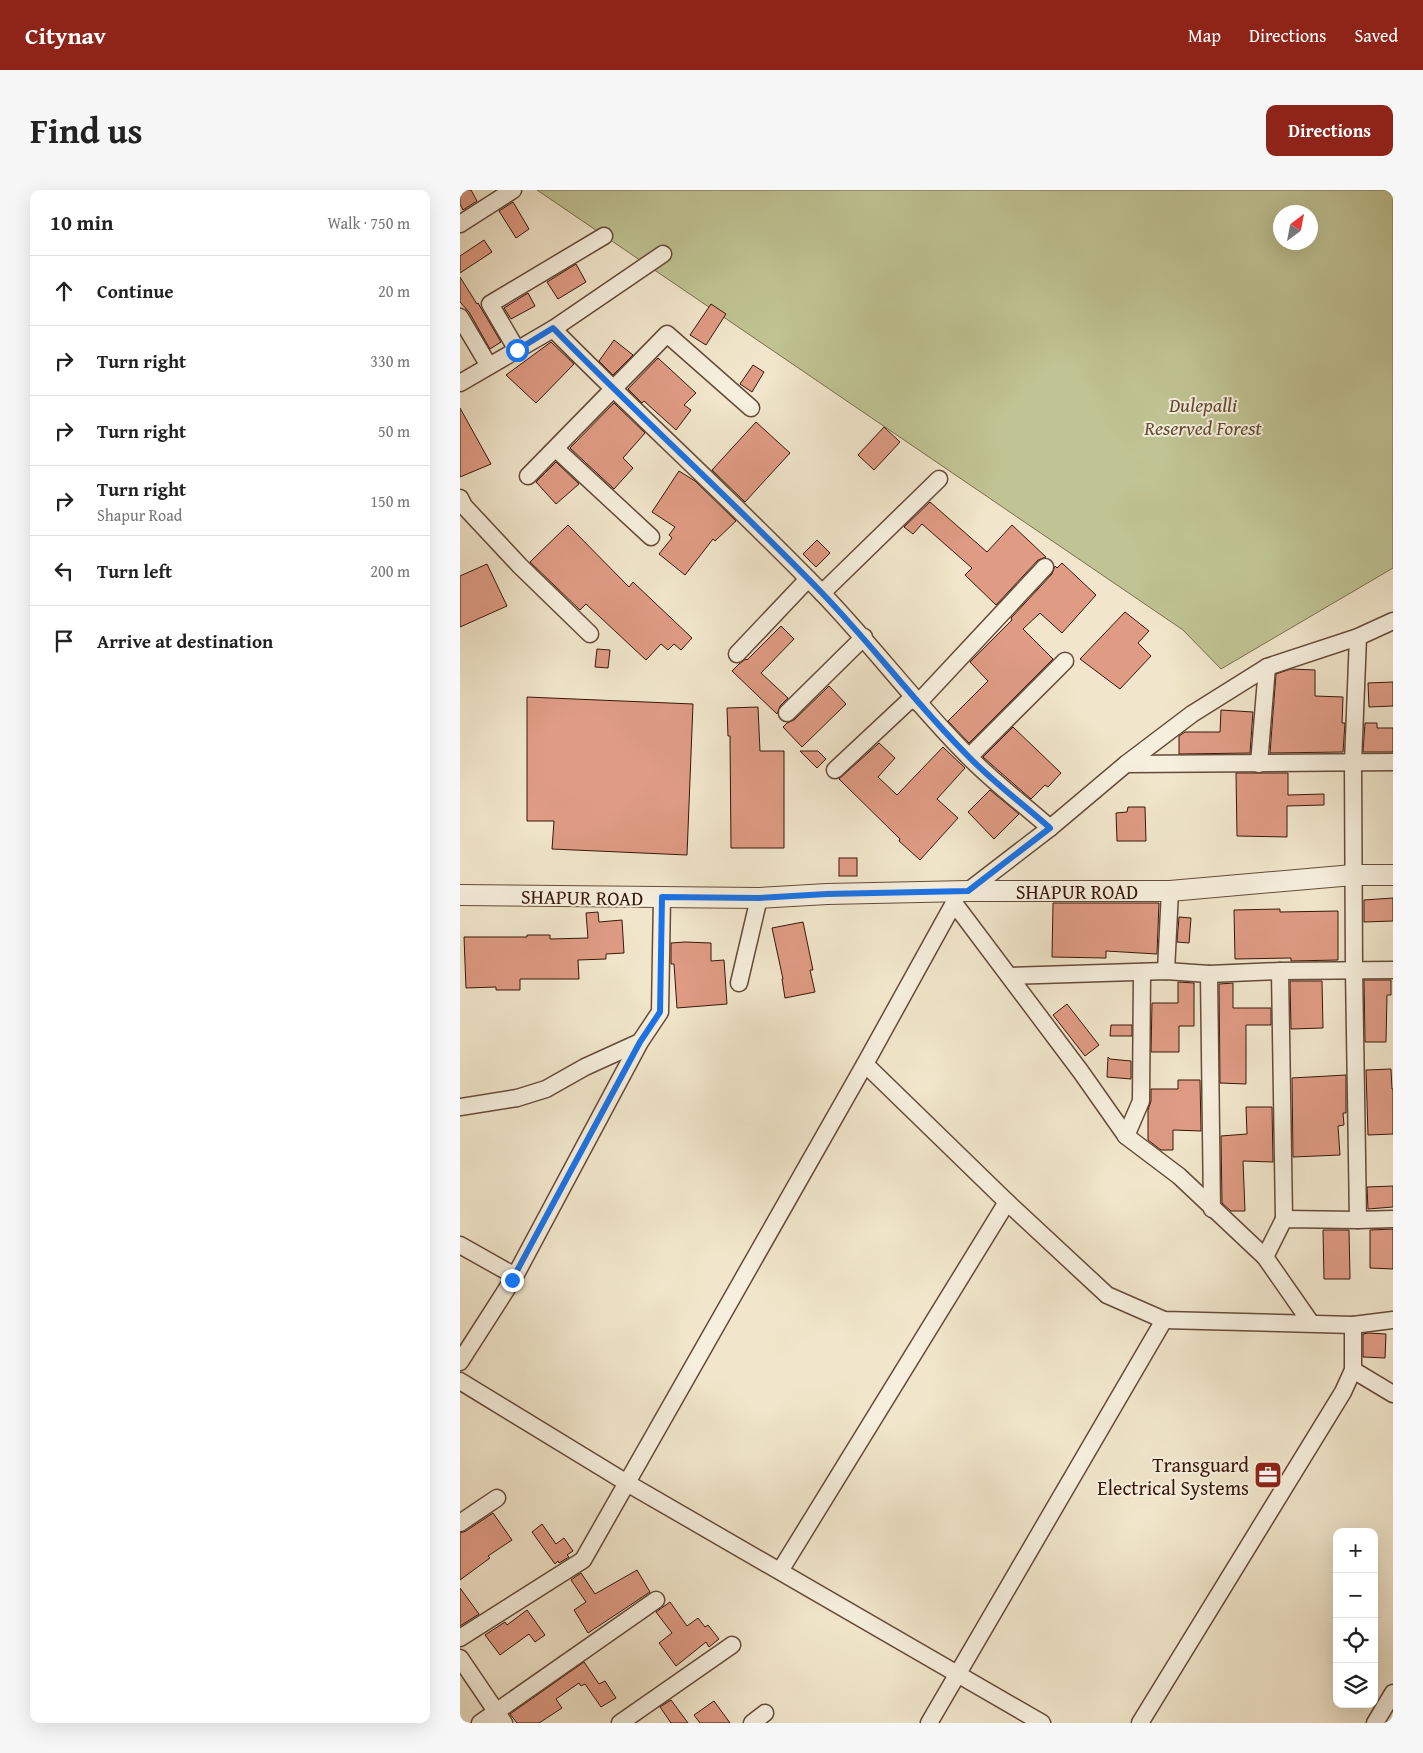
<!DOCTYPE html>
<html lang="en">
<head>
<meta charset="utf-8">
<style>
  body { margin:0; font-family:"Gentium Book Plus",serif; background:#f6f6f6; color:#222 }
  .controls { position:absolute; right:15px; bottom:15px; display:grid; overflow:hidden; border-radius:10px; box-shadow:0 5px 20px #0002 }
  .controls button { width:45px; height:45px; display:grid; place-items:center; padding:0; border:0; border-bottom:1px solid #e0e0e0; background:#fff; color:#222; font:25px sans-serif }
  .compass { position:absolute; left:813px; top:15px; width:45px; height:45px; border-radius:50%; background:#fff; box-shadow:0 5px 20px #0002; rotate:32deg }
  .stop { position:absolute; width:15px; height:15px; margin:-11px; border:4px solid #1a73e8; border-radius:50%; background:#fff }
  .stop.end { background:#1a73e8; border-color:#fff; box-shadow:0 1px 5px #0008 }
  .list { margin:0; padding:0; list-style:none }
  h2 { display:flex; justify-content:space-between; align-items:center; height:65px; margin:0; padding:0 20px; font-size:21px }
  h2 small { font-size:16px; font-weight:400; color:#767676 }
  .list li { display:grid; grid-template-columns:32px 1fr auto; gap:15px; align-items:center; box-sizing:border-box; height:70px; padding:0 20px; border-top:1px solid #e0e0e0 }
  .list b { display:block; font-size:19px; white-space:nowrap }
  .list p { margin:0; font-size:16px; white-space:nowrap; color:#767676 }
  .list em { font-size:16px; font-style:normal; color:#767676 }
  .icon { flex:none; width:28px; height:28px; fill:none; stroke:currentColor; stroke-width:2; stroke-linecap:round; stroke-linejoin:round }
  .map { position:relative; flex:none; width:933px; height:1533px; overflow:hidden; border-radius:10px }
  header { display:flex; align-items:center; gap:30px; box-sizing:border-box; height:70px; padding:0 25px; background:#8f2418; color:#fff }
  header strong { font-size:24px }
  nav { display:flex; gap:28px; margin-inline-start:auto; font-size:18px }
  .intro { display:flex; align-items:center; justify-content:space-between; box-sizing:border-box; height:120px; padding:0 30px }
  h1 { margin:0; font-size:35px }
  .button { padding:12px 22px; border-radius:10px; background:#8f2418; color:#fff; font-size:18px; font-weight:700 }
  main { display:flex; gap:30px; padding:0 30px }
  aside { flex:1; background:#fff; border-radius:10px; box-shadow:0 5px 20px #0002 }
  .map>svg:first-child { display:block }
  .green { fill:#c0c393; stroke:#7c6c4e; fill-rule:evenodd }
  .building { fill:#df9b84; stroke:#381608 }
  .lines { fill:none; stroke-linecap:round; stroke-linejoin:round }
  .minor-casing { stroke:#664a39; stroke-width:19 }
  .tertiary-casing { stroke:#664a39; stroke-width:22 }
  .minor { stroke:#f6efdd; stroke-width:16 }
  .tertiary { stroke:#f6efdd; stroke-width:20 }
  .route { stroke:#1a73e8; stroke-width:6 }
  .labels { text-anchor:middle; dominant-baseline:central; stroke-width:4; stroke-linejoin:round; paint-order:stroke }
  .park-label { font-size:20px; font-style:italic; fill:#614a32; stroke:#f6efdd }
  .street-label { font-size:20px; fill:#381608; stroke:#f6efdd }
  .poi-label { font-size:20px; fill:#381608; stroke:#f6efdd; text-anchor:end }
</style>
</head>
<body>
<header>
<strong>Citynav</strong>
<nav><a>Map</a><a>Directions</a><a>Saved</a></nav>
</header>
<div class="intro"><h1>Find us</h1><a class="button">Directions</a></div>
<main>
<aside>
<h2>10 min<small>Walk · 750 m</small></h2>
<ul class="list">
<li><svg class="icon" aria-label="ahead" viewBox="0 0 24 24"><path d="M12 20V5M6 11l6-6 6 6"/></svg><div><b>Continue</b></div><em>20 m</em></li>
<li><svg class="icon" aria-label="right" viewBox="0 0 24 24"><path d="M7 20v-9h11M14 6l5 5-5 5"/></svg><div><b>Turn right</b></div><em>330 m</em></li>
<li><svg class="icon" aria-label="right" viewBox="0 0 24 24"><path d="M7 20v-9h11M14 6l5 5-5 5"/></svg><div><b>Turn right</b></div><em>50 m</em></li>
<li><svg class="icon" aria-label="right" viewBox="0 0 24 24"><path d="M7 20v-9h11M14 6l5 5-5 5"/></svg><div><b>Turn right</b><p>Shapur Road</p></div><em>150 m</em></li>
<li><svg class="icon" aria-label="left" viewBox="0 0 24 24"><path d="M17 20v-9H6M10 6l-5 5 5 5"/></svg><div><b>Turn left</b></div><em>200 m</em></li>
<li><svg class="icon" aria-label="arrive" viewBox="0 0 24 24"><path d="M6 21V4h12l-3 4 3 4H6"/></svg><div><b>Arrive at destination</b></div></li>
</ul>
</aside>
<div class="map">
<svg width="933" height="1533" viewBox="0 0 933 1533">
  <rect width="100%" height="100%" fill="#f1e6cb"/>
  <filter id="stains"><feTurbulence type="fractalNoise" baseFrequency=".004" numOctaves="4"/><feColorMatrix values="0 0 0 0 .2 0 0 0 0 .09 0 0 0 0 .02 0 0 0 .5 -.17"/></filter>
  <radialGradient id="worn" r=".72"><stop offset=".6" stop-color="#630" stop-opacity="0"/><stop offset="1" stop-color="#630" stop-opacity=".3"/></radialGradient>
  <path class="green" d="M 77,0 L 933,0 L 933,378 L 761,479 L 723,440 ZM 821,22 L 851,22 L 851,52 L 821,52 Z"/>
  <g class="building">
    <path d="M 0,0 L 11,0 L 17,11 L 3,20 L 0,14 Z"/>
    <path d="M 53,12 L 69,39 L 56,48 L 39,21 Z"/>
    <path d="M 24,50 L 32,62 L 0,83 L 0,66 Z"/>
    <path d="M 116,74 L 126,92 L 98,109 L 87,92 Z"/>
    <path d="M 0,87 L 17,114 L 18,113 L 41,152 L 30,159 L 9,122 L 0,112 Z"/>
    <path d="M 68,103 L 75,116 L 51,129 L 44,118 Z"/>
    <path d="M 251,114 L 266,124 L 246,155 L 230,145 Z"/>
    <path d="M 154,150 L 173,165 L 153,185 L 139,171 Z"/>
    <path d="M 91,152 L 114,174 L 76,213 L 46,185 Z"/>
    <path d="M 198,168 L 236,203 L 224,215 L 231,220 L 216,240 L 184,211 L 182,213 L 168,199 Z"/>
    <path d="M 293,175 L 304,182 L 292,202 L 280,194 Z"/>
    <path d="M 154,213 L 185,243 L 163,268 L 173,278 L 154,299 L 110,258 Z"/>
    <path d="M 0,218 L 31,274 L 0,287 Z"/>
    <path d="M 296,232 L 330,263 L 285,312 L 252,280 Z"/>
    <path d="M 424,237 L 440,252 L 414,280 L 398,265 Z"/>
    <path d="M 96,272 L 119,294 L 96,314 L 76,292 Z"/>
    <path d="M 219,281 L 235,291 L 276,331 L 255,351 L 253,349 L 225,385 L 199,364 L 212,348 L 209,345 L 215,337 L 192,322 Z"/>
    <path d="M 470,312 L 527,362 L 552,335 L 586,367 L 578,370 L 536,415 L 505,385 L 512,378 L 462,334 L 453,344 L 444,337 Z"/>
    <path d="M 108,335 L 169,397 L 173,392 L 232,448 L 221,460 L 214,454 L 208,460 L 201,454 L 186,470 L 126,414 L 120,420 L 70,372 Z"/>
    <path d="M 357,350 L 370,363 L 356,377 L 343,364 Z"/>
    <path d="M 602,373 L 636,405 L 602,443 L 580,423 L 563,439 L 593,469 L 509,553 L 488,531 L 528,491 L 510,472 L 552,430 L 551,428 L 592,384 L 595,376 L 597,378 Z"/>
    <path d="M 27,374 L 47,416 L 0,437 L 0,386 Z"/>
    <path d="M 665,422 L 689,441 L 678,453 L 691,466 L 660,499 L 620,469 Z"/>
    <path d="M 321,436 L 334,449 L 301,483 L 328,508 L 320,516 L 317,524 L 272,481 L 279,474 L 286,469 L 287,470 Z"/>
    <path d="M 137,459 L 150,460 L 148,478 L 135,477 Z"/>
    <path d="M 831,479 L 855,480 L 855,506 L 883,507 L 882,533 L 885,533 L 883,562 L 810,563 L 816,484 Z"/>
    <path d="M 933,492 L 933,516 L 909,517 L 908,493 Z"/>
    <path d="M 369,496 L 386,514 L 342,557 L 323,537 L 327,533 L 334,530 Z"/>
    <path d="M 67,507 L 233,514 L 227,665 L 92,659 L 94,631 L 67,631 Z"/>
    <path d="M 298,517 L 300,561 L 324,561 L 324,658 L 271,658 L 270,546 L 268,546 L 267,518 Z"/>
    <path d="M 761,520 L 793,522 L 790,563 L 719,564 L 719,546 L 725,542 L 760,542 Z"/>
    <path d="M 905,533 L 917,533 L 917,538 L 933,538 L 933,562 L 903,562 Z"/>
    <path d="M 553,537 L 601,583 L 588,597 L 585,595 L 571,609 L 523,567 Z"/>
    <path d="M 419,553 L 435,568 L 418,587 L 437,605 L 483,557 L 505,578 L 477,609 L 498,628 L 460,670 L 439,651 L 440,649 L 379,589 Z"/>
    <path d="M 340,561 L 358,561 L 366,569 L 357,578 Z"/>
    <path d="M 776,583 L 828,583 L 828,605 L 864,604 L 864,615 L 827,616 L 827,647 L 777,646 Z"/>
    <path d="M 530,600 L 559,624 L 534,649 L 508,622 Z"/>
    <path d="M 668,617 L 685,617 L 686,651 L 657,651 L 656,623 L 667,622 Z"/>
    <rect x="379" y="668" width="18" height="18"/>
    <path d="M 933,708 L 933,731 L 904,732 L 904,710 Z"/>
    <path d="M 593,713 L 699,713 L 697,764 L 646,761 L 646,768 L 592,767 Z"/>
    <path d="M 820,719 L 820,722 L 878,721 L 878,770 L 831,771 L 831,768 L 775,769 L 774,720 Z"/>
    <path d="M 138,722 L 139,732 L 162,730 L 164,763 L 146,764 L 146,769 L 118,770 L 119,789 L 60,789 L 60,800 L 36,800 L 36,797 L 6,798 L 4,747 L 67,747 L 67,745 L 90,745 L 90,749 L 128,748 L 126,723 Z"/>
    <path d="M 719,727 L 731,728 L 729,753 L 717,752 Z"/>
    <path d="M 343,732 L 353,780 L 350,780 L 355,802 L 325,808 L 322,789 L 323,789 L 312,738 Z"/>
    <path d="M 225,752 L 251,753 L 251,771 L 264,770 L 267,814 L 217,818 L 214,774 L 211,774 L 211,753 Z"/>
    <path d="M 904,790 L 931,790 L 931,805 L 927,805 L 926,852 L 905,852 Z"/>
    <path d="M 830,791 L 862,791 L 863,838 L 831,839 Z"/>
    <path d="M 718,792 L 734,793 L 734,836 L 719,836 L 719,862 L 691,862 L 692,813 L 718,813 Z"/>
    <path d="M 773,793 L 773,818 L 811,818 L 811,835 L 786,835 L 786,894 L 760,893 L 759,794 Z"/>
    <path d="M 607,814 L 639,855 L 625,866 L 593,825 Z"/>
    <path d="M 651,835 L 672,835 L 672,846 L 650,846 Z"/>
    <path d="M 648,867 L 650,869 L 671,871 L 671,889 L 647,887 Z"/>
    <path d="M 931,879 L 932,899 L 933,899 L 933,944 L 908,945 L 906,880 Z"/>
    <path d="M 886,885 L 886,923 L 883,923 L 884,935 L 878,936 L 880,965 L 833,967 L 832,888 Z"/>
    <path d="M 718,890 L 740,890 L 741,941 L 713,940 L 713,960 L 701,960 L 688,950 L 688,920 L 691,911 L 691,899 L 718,899 Z"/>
    <path d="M 786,917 L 812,917 L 813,972 L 783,971 L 785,1021 L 771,1021 L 762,1013 L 761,946 L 787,944 Z"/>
    <path d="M 933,996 L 933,1017 L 908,1019 L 907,997 Z"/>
    <path d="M 933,1039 L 933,1079 L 910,1078 L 910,1040 Z"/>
    <path d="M 863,1040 L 889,1040 L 890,1089 L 864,1089 Z"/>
    <path d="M 908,1143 L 926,1144 L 925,1168 L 903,1167 L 903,1144 Z"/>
    <path d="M 33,1323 L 52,1350 L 28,1366 L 30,1368 L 0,1390 L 0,1343 L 6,1341 Z"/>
    <path d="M 82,1334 L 96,1354 L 104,1348 L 113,1361 L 107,1365 L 109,1367 L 99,1373 L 98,1371 L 95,1374 L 72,1342 Z"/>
    <path d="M 177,1380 L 190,1402 L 128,1443 L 114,1420 L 126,1412 L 111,1390 L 121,1383 L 135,1404 Z"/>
    <path d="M 0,1398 L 19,1424 L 0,1436 Z"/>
    <path d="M 210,1412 L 227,1436 L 238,1428 L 245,1437 L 248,1435 L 259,1449 L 249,1457 L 246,1452 L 216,1476 L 199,1453 L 212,1443 L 196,1422 Z"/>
    <path d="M 67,1420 L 85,1445 L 75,1452 L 69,1444 L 40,1465 L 25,1445 L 45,1432 L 47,1435 Z"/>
    <path d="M 124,1472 L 139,1494 L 145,1491 L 156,1508 L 141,1517 L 125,1494 L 121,1496 L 119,1493 L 96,1509 L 102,1518 L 79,1533 L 57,1533 L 50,1524 Z"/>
    <path d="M 211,1510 L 228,1533 L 211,1533 L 200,1517 Z"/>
    <path d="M 254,1511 L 270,1533 L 240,1533 L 234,1525 Z"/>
  </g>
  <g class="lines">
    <defs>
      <g id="minor">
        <path d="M 0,34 L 53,0"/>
        <path d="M 0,127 L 29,176"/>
        <path d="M 93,139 L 203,64"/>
        <path d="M 57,160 L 30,114 L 144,46"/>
        <path d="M 0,193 L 93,139 C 181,228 275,313 362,403 C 413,456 456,514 508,566 C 533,592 563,614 590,638"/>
        <path d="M 96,259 L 191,347"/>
        <path d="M 68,286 L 207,144 L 291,218"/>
        <path d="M 0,308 L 4,316 L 60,376 L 130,444"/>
        <path d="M 362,403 L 479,289"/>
        <path d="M 898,447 L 893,573 L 894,780 L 898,1030"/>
        <path d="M 277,464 L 348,389"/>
        <path d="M 458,513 L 585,377"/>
        <path d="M 327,523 L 404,447"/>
        <path d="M 509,567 L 605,471"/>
        <path d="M 666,574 L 933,572"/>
        <path d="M 799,574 L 807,477"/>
        <path d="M 375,580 L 453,507"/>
        <path d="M 508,701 L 590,638 L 666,574 L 732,524 L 807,477 L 898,447 L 933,431"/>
        <path d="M 494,713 L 621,882 L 666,946"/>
        <path d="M 706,781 L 710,701"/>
        <path d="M 820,781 L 824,1029"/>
        <path d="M 682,782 L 681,911 L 666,946 L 719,986 L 805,1067 L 851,1133"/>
        <path d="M 749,784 L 752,1019"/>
        <path d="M 550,786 L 706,781 L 749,784 L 820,781 L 933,780"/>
        <path d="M 279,793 L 299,708"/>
        <path d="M 405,874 L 547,1012 L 647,1105 L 704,1130 L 893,1135 L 933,1130"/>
        <path d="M 0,917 L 57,908 L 86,899 L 125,877 L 180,852"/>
        <path d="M 0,1055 L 55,1086"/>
        <path d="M 805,1067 L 824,1029 L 898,1030 L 933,1029"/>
        <path d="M 0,1172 L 55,1086 L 180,852 L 200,822 L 202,707"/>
        <path d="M 893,1180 L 933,1204"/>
        <path d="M 0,1191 L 167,1293 L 582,1533"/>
        <path d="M 0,1333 L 37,1308"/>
        <path d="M 320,1381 L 547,1012"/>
        <path d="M 0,1448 L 123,1370 L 405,874 L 494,713 L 496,702"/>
        <path d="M 0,1468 L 44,1533"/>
        <path d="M 20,1533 L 196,1410"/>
        <path d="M 160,1533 L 272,1455"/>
        <path d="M 292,1533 L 305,1523"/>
        <path d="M 469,1533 L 704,1130"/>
        <path d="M 680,1533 L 883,1202 L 893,1180 L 893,1135"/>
        <path d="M 915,1533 L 933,1503"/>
      </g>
      <path id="tertiary" d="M 0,705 L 299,708 L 367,704 L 508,701 L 710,701 L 893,685 L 933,685"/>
    </defs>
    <use href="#minor" class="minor-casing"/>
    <use href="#tertiary" class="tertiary-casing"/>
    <use href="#minor" class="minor"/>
    <use href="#tertiary" class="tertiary"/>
  </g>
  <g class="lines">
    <path class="route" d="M 52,1090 L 180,852 L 200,822 L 202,707 L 299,708 L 367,704 L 508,701 L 590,638 C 563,614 533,592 508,566 C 456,514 413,456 362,403 C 275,313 181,228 93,138 L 57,160"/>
  </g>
  <defs>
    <symbol id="office-square" viewBox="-11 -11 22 22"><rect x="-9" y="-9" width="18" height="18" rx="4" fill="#8f2418" stroke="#f6efdd"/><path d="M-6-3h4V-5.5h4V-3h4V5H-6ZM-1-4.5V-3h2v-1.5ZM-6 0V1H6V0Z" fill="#fff"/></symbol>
  </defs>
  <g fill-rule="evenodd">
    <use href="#office-square" x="792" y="1269" width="32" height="32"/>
  </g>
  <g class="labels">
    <g class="park-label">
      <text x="743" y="214">Dulepalli<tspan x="743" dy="23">Reserved Forest</tspan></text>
    </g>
    <g class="street-label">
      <text x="617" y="701">SHAPUR ROAD</text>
      <text transform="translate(122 707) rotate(1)">SHAPUR ROAD</text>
    </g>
    <g class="poi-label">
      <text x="789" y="1274">Transguard<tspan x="789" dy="23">Electrical Systems</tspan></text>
    </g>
  </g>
  <rect width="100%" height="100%" filter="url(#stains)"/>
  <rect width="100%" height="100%" fill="url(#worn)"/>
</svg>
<div class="controls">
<button>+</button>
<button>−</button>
<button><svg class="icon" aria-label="locate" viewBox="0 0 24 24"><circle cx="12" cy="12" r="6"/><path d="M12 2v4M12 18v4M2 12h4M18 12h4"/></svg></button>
<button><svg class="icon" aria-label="layers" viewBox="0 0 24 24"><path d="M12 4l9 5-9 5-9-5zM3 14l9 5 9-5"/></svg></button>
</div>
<svg class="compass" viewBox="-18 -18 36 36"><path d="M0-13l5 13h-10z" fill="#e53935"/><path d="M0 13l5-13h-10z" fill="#767676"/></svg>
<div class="stop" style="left:57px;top:160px"></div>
<div class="stop end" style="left:52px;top:1090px"></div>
</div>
</main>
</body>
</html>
